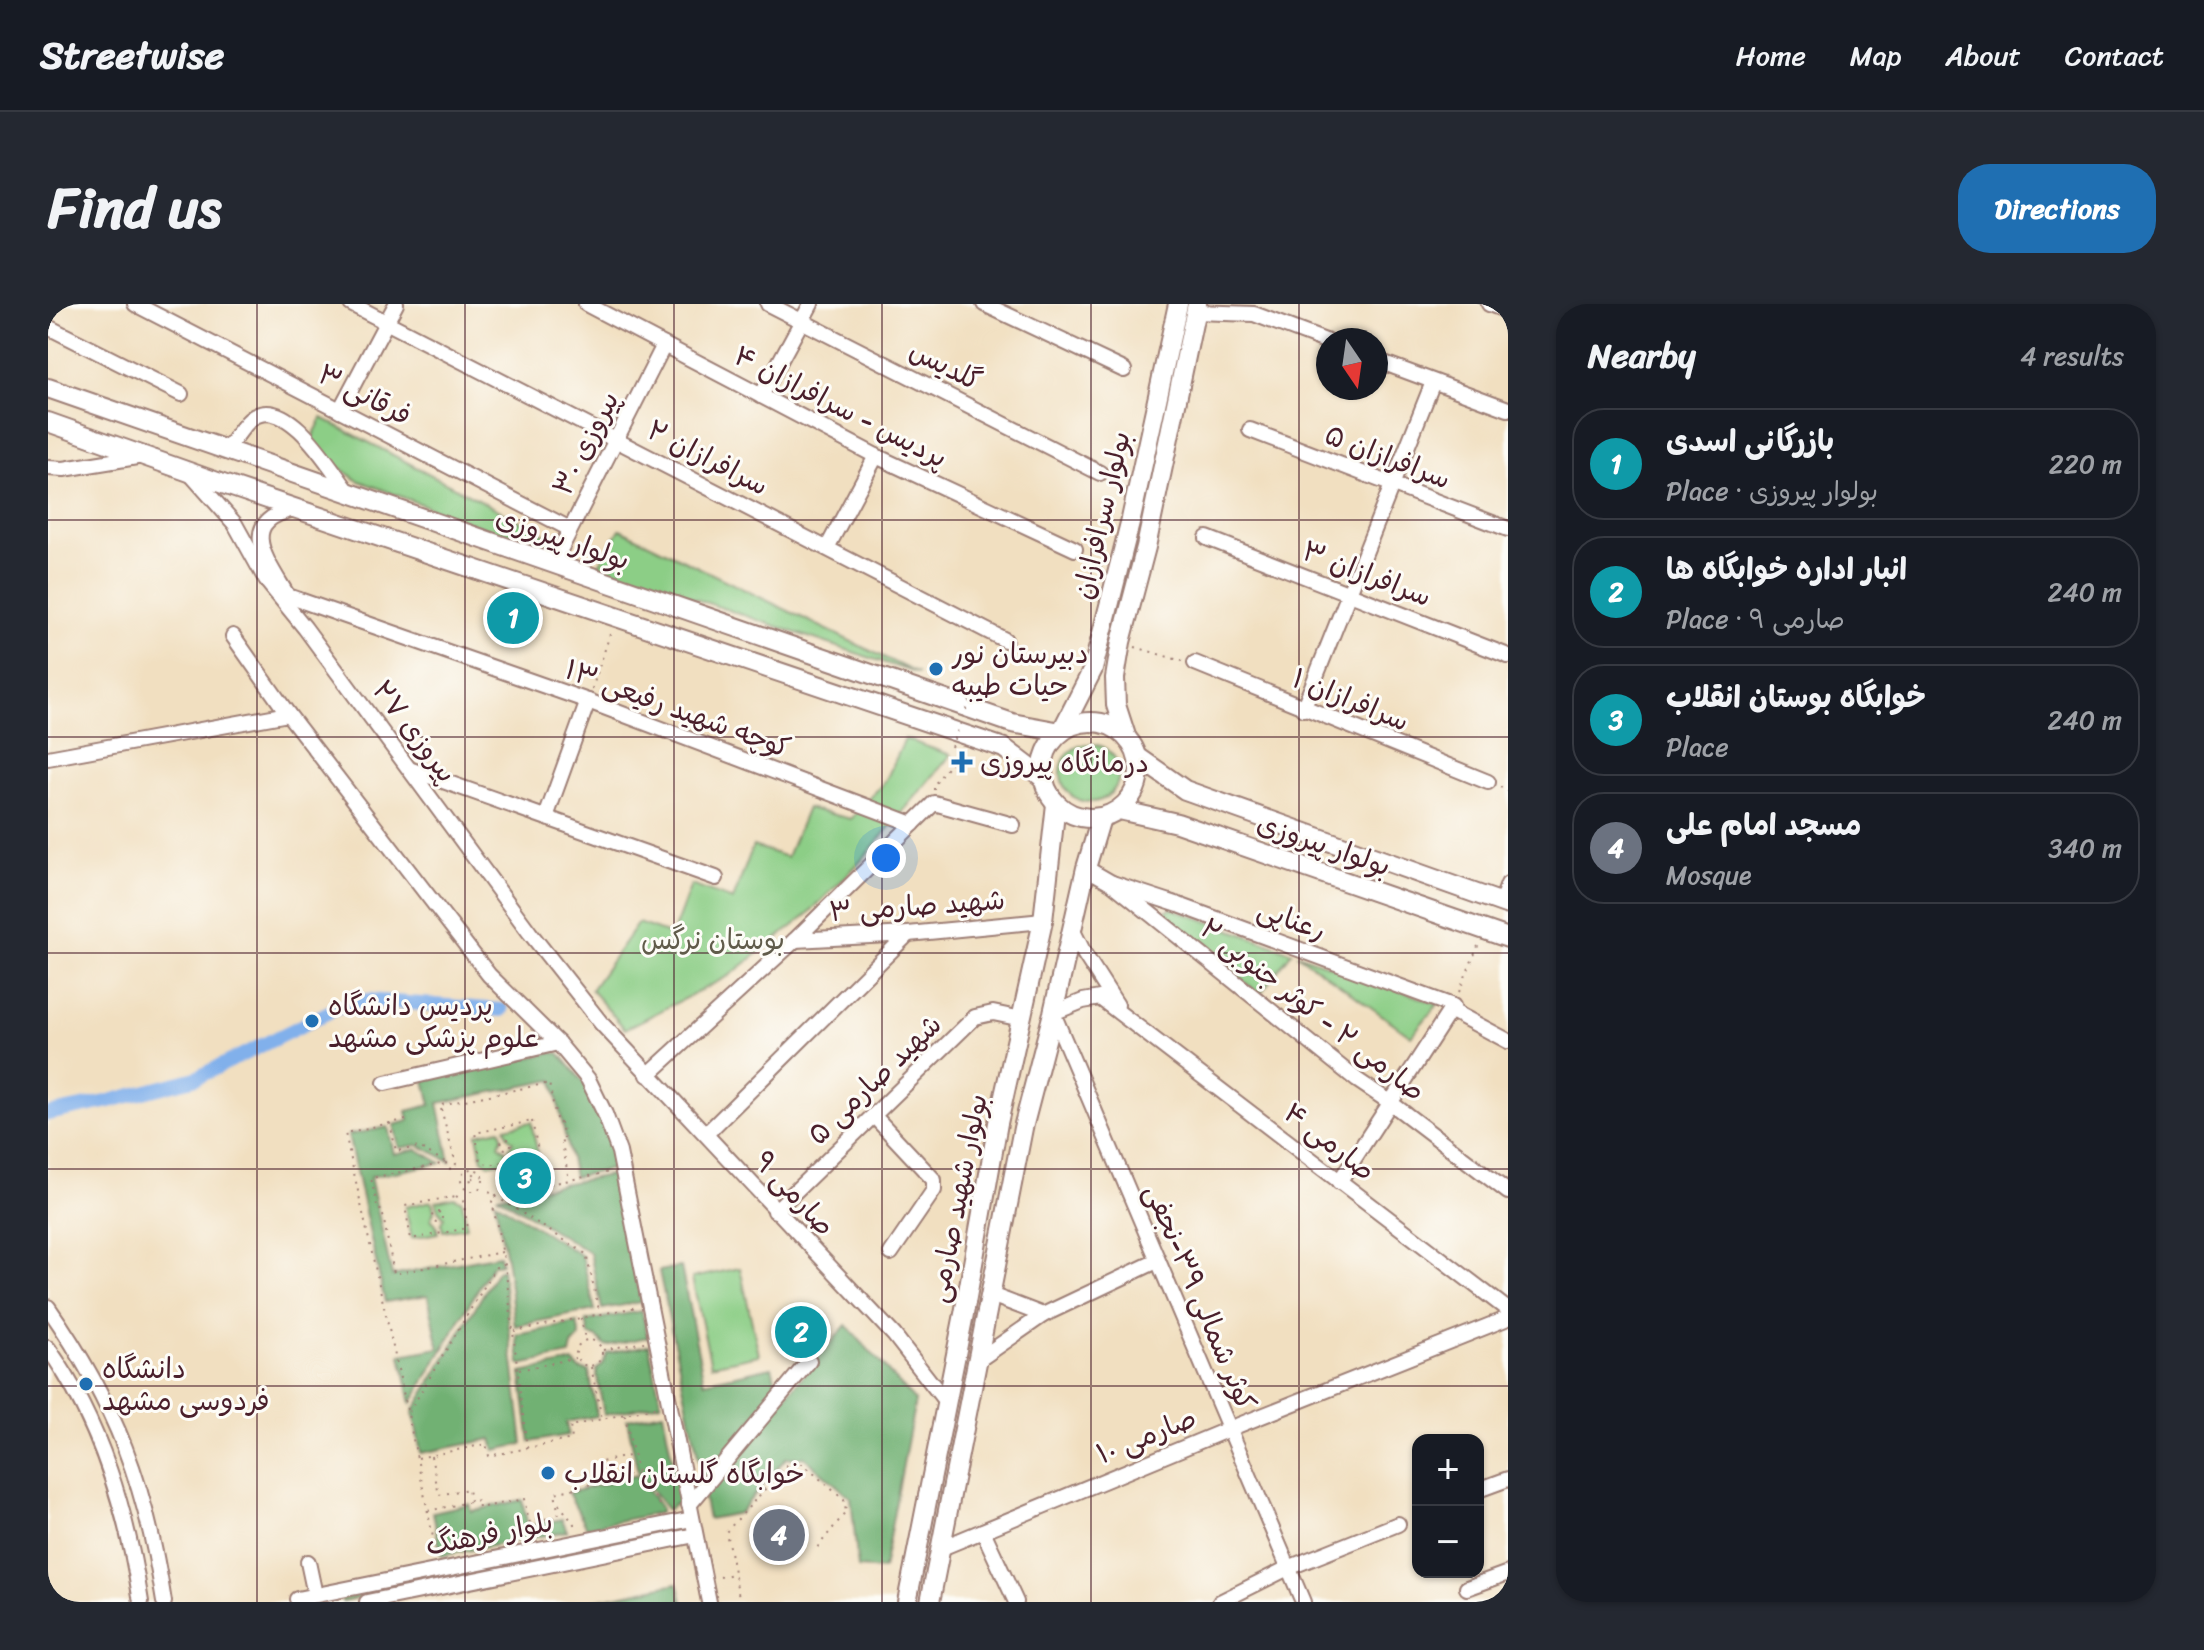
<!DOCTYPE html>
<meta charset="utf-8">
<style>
body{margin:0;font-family:Sriracha,"Playpen Sans Arabic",sans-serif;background:#242831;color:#f1f3f6}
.controls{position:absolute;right:24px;bottom:24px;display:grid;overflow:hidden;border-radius:16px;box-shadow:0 2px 6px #0004}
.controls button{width:72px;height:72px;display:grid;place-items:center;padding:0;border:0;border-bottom:2px solid #363941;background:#171b24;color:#f1f3f6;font:40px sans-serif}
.compass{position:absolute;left:1268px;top:24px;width:72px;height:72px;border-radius:50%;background:#171b24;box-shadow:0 2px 6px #0004;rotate:167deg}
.you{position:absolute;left:838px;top:554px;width:28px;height:28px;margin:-20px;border:6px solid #fff;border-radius:50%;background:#1a73e8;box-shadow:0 0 0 12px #1a73e833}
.badge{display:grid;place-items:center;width:52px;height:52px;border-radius:50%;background:#1f6fb2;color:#fff;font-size:26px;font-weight:700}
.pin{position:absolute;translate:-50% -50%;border:4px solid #fff;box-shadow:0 2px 8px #0006}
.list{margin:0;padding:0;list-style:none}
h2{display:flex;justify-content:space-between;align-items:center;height:104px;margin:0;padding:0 32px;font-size:34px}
h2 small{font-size:26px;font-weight:400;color:#9ea1a6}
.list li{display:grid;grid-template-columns:52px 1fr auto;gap:24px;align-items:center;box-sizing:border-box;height:112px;margin:0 16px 16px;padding:0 16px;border:2px solid #363941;border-radius:32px}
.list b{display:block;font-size:30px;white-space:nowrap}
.list p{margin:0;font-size:26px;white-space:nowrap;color:#9ea1a6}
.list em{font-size:26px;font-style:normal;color:#9ea1a6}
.map{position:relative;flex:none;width:1460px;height:1298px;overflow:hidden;border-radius:32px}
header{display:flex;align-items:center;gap:48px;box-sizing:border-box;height:112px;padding:0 40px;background:#171b24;border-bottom:2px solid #363941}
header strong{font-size:38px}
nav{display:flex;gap:44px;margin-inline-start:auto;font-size:28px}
.intro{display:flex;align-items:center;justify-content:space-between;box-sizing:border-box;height:192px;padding:0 48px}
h1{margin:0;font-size:56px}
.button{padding:20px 36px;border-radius:32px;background:#1f6fb2;color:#fff;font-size:28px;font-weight:700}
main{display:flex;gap:48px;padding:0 48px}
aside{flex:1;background:#171b24;border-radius:32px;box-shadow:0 2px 6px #0004}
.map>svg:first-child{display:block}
.green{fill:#8cce86;stroke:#6b7658;stroke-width:2}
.forest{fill:#71b173;stroke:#5e684f;stroke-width:2}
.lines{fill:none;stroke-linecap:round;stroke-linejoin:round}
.canal{stroke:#81b0eb;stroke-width:14}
.minor-casing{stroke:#9e7f76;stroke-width:18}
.major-casing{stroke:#9e7f76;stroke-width:22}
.path{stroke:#9e7f76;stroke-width:2;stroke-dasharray:2 6;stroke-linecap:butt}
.minor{stroke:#fff;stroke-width:14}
.major{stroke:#fff;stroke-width:18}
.path-bridge{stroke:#9e7f76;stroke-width:2;stroke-dasharray:2 6;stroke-linecap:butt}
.grid{fill:none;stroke:#4a1f2b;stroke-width:2;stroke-opacity:0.55}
.poi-dot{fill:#1f6fb2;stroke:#fdfcf7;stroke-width:3}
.labels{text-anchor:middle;stroke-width:6;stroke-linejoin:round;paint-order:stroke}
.street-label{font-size:28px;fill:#4a1f2b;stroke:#fdfcf7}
.poi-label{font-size:28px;fill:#4a1f2b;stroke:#fdfcf7;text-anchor:start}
.park-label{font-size:28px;fill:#615c4b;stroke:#fdfcf7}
</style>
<header>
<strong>Streetwise</strong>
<nav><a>Home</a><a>Map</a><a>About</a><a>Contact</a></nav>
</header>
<div class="intro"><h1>Find us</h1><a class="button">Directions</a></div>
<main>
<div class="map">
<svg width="1460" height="1298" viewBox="0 0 1460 1298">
<rect width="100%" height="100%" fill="#fdfcf7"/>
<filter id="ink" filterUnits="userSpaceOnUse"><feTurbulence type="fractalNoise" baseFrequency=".0125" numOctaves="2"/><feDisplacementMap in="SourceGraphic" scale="16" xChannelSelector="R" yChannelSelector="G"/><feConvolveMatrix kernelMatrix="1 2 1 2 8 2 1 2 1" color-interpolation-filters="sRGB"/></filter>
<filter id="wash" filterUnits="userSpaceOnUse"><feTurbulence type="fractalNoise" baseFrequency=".006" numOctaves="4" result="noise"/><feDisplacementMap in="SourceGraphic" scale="32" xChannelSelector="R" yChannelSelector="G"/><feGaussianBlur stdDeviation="1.8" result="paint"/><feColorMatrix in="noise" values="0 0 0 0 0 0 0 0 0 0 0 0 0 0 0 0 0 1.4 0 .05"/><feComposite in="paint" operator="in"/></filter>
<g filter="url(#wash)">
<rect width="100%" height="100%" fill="#f1dfc0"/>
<!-- green -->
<g class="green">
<polygon points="274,114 508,236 502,249 309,176 260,142"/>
<polygon points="572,225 870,370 550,262"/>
<polygon points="857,435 903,451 811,559 759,611 681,672 577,725 543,686 590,619 624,631 643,581 685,596 705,542 739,553 759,504 803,515 838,476"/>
<circle cx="1042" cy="469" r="29"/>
<polygon points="1123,604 1244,648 1212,690 1110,611"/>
<polygon points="1249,650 1390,700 1363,732"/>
<polygon points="483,818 490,850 463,855 461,845 465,837 459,832 457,824"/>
<polygon points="452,825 454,833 451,841 458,846 460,856 441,860 434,855 429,830"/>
<polygon points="406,893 414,897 419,923 395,927 393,919 396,913 390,906 388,897"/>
<polygon points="384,897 386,907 383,915 388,920 390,929 364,934 357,903"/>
<polygon points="692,964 711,1051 663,1061 644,974"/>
<polygon points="621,1224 622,1229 294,1297 293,1292"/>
</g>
<!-- forest -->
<g class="forest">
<polygon points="502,749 511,749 537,780 567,851 569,864 526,873 505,776 390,799 402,857 370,841 351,844 346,821 361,817 359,807 383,801 377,776"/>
<polygon points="340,823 346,850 369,845 393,859 322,873 344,972 451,951 453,959 444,961 363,1100 353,1051 391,1044 380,991 337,998 300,831"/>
<polygon points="567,870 593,998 554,1005 542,949 450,892"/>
<polygon points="447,897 534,952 547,1006 467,1022 459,960"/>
<polygon points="633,963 656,1078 724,1063 730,1085 655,1176 611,967"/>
<polygon points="454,965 475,1140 447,1146 444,1135 373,1149 365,1108 449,967"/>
<polygon points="594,1007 600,1033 557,1042 550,1034 541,1031 538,1017"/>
<polygon points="529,1019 532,1033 524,1042 522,1051 472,1061 469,1031"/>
<polygon points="798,1021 867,1097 835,1266 810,1264 803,1194 756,1153 738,1154 691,1209 660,1215 655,1191"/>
<polygon points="601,1041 613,1099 556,1111 548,1066 555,1060 559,1049"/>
<polygon points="525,1058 531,1065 541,1067 549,1112 518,1118 520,1131 482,1138 473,1069"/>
<polygon points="615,1108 632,1197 619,1206 590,1169 579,1115"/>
<polygon points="588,1171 612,1203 612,1209 539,1223 520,1189"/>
<polygon points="474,1196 480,1222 514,1215 519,1227 393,1252 385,1208 421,1200 423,1207"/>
<polygon points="630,1279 635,1298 537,1298"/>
</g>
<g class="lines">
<!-- canal -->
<polyline class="canal" points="0,810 58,798 148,774 287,705 319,696 454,706"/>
</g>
</g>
<g filter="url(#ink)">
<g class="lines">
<!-- minor casing -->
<g class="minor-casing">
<g id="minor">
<polyline points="87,0 522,225"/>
<polyline points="303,0 957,336"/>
<polyline points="538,0 828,152 1027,245"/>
<polyline points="720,0 1052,169"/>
<polyline points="936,0 1076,66"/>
<polyline points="1441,0 1460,7"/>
<polyline points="1147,8 1206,10 1280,38"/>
<polyline points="0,23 133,90"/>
<polyline points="1328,56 1460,105"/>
<polyline points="713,92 763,0"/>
<polyline points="292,106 348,0"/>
<polyline points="1202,126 1460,225"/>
<path d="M178,146c8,-9 18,-28 29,-34 35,-18 75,52 93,75"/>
<polyline points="0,164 16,165 95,152"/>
<polyline points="140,167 187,220 218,276 257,324 482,629 553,719 846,1031 898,1098"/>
<polyline points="1159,234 1460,352"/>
<polyline points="779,244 828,152"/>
<polyline points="505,260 616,41"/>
<polyline points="240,292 540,397 865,520"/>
<path d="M242,296c-20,-36 -57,-78 5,-91"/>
<polyline points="185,332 240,410"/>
<polyline points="1147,359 1440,478"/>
<polyline points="1255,405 1385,78"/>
<polyline points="0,454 240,410 441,671 510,739 540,775 557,810 571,848 661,1298"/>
<polyline points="364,466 668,574"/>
<polyline points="498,513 540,397"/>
<polyline points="1038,564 1064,579 1309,776 1343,799 1460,888"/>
<polyline points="1064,579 1131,601 1405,702 1291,878"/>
<polyline points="1453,599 1460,580"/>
<polyline points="1024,625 1037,651 1069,701"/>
<polyline points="747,636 860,630 995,617"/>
<polyline points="1402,706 1460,737"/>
<polyline points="600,771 747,636 886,499 965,521"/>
<polyline points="337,779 510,739"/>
<polyline points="826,812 886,876 886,886 843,949"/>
<polyline points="658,830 860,630"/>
<polyline points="727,907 927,713 945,709 974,715"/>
<polyline points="943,991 995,1011"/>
<path d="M0,1003c68,98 98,178 116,295"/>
<path d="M0,1044c53,75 79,164 93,254"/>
<polyline points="929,1057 995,1011 1109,957"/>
<polyline points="1430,1186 1460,1175"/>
<polyline points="641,1201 761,1057"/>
<polyline points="935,1227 968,1298"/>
<polyline points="891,1245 1181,1125 1460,1014"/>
<polyline points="260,1258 267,1291"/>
<polyline points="1419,1284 1460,1269"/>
<polyline points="249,1295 644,1215"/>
<polyline points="319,1298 647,1231"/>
<polyline points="1172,1298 1240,1264 1350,1220"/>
<polyline points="1255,1298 1005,709 1035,697 1052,694 1460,1006"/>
</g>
</g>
<!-- major casing -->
<g class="major-casing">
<g id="major">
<polyline points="0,84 964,419 1013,428"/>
<polyline points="0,118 175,180 956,444 994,473"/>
<circle cx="1043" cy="466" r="48"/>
<polyline points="1013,428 1045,365 1083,215 1130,0"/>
<polyline points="1078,432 1068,401 1067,374 1073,338 1098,243 1149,0"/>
<polyline points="1090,453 1137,486 1460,601"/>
<polyline points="1071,506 1129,519 1460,634"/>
<polyline points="859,1298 916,1010 950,819 995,617 1008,500"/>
<polyline points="882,1298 975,824 1005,709 1038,564 1053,514"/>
</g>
</g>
<!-- path -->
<g class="path">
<polyline points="1039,254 1054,263"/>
<polyline points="1087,343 1134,357"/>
<polyline points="927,383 949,384"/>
<polyline points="544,385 562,330"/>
<polyline points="1452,483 1460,487"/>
<polyline points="886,486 886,481 913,445"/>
<polyline points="1411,688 1430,642"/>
<polyline points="358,816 342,819 348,847 371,843 397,858"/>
<polygon points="484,817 491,851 441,861 433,857 427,829"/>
<polyline points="342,819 297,829 360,1110 389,1253"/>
<circle cx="458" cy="840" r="5"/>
<circle cx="424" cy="876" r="11"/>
<polyline points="425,873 426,877 423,878 422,874 429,867"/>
<polyline points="441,888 538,950 552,1010"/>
<polygon points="408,892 415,897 420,924 363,935 357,902"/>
<circle cx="389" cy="913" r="5"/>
<polyline points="454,948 346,970 334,906 330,906 323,874 398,859 400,865 405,864 408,860 392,801 501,779 509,819 513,819 516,834 513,834 521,876"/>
<polyline points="533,1014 537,1035"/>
<polyline points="466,1027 589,1003"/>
<circle cx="541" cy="1049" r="13"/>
<polyline points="555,1046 596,1038"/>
<polyline points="543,1063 554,1115"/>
<polyline points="471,1066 527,1054"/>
<polyline points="361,1108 448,963 456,961"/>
<polyline points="577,1111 589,1168"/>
<polyline points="479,1144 457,961 444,897 448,891 561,868"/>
<polyline points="383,1152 391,1191 420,1185 422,1198 430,1196 431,1204 476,1195 481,1218 511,1212 507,1189 589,1169 616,1206"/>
<polyline points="370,1154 438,1140 441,1152 524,1135 522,1122 609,1103"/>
<polyline points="552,1176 551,1171 556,1170 553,1158 585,1151"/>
<polyline points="511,1200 529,1224"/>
<polyline points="380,1207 421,1198"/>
<polyline points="672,1273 685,1270"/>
<polyline points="692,1298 678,1228 739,1161 755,1160 796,1196 798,1208 768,1245"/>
</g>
<!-- minor -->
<use href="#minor" class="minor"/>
<!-- major -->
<use href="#major" class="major"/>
<!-- path-bridge -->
<polyline class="path-bridge" points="903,443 927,383"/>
</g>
</g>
<!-- grid -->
<path class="grid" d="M209,0v1298M417,0v1298M626,0v1298M834,0v1298M1043,0v1298M1251,0v1298M0,216h1460M0,433h1460M0,649h1460M0,865h1460M0,1082h1460"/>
<!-- markers -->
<g class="poi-dot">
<circle cx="888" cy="365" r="8"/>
<path d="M910 446h8v8h8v8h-8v8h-8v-8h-8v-8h8z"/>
<circle cx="264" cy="717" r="8"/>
<circle cx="38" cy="1080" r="8"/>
<circle cx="500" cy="1169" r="8"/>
</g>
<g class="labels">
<!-- street labels -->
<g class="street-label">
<text transform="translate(898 61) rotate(27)" y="10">گلدیس</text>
<text transform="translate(317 90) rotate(27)" y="10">فرقانی ۳</text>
<text transform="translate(793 102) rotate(27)" y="10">پردیس - سرافرازان ۴</text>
<text transform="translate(537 139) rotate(-63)" y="10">پیروزی ۳۰</text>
<text transform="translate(1340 152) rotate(21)" y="10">سرافرازان ۵</text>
<text transform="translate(660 153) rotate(27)" y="10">سرافرازان ۲</text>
<text transform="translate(1053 211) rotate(-77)" y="10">بولوار سرافرازان</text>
<text transform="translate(515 234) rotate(19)" y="10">بولوار پیروزی</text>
<text transform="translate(1319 269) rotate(21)" y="10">سرافرازان ۳</text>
<text transform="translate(1303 395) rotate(22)" y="10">سرافرازان ۱</text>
<text transform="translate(630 404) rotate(20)" y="10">کوچه شهید رفیعی ۱۳</text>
<text transform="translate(367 427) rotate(53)" y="10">پیروزی ۲۷</text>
<text transform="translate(1276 540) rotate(19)" y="10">بولوار پیروزی</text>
<text transform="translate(869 601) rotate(-4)" y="10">شهید صارمی ۳</text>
<text transform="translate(1244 615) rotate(20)" y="10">رعناپی</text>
<text transform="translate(1265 705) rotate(38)" y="10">صارمی ۲ - کوثر جنوبی ۲</text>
<text transform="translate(826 775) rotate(-44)" y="10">شهید صارمی ۵</text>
<text transform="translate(1282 837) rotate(38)" y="10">صارمی ۴</text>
<text transform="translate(747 889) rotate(47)" y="10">صارمی ۹</text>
<text transform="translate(909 894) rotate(-79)" y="10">بولوار شهید صارمی</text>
<text transform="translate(1153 993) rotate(67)" y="10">کوثر شمالی ۳۹-نجفی</text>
<text transform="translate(1098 1131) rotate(-22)" y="10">صارمی ۱۰</text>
<text transform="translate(441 1229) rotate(-11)" y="10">بلوار فرهنگ</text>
</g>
<!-- poi labels -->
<g class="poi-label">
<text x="904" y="359">دبیرستان نور<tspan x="904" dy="32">حیات طیبه</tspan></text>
<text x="932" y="468">درمانگاه پیروزی</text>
<text x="280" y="711">پردیس دانشگاه<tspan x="280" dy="32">علوم پزشکی مشهد</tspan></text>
<text x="54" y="1074">دانشگاه<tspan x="54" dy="32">فردوسی مشهد</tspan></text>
<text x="516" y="1179">خوابگاه گلستان انقلاب</text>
</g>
<!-- park labels -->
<g class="park-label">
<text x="665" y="645">بوستان نرگس</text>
</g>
</g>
</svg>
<div class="controls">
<button>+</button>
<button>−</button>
</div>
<svg class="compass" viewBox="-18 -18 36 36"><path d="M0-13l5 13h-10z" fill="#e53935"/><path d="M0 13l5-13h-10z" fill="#9ea1a6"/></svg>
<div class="you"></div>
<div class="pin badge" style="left:465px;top:314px;background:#0f9aa8">1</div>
<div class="pin badge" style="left:753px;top:1028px;background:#0f9aa8">2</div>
<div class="pin badge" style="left:477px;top:874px;background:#0f9aa8">3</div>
<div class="pin badge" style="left:731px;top:1231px;background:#6b7280">4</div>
</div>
<aside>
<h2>Nearby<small>4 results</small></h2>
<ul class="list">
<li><span class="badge" style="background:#0f9aa8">1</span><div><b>بازرگانی اسدی</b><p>Place · بولوار پیروزی</p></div><em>220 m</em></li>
<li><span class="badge" style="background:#0f9aa8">2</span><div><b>انبار اداره خوابگاه ها</b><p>Place · صارمی ۹</p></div><em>240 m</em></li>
<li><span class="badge" style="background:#0f9aa8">3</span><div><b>خوابگاه بوستان انقلاب</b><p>Place</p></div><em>240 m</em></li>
<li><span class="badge" style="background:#6b7280">4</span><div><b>مسجد امام علی</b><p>Mosque</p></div><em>340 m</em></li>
</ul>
</aside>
</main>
